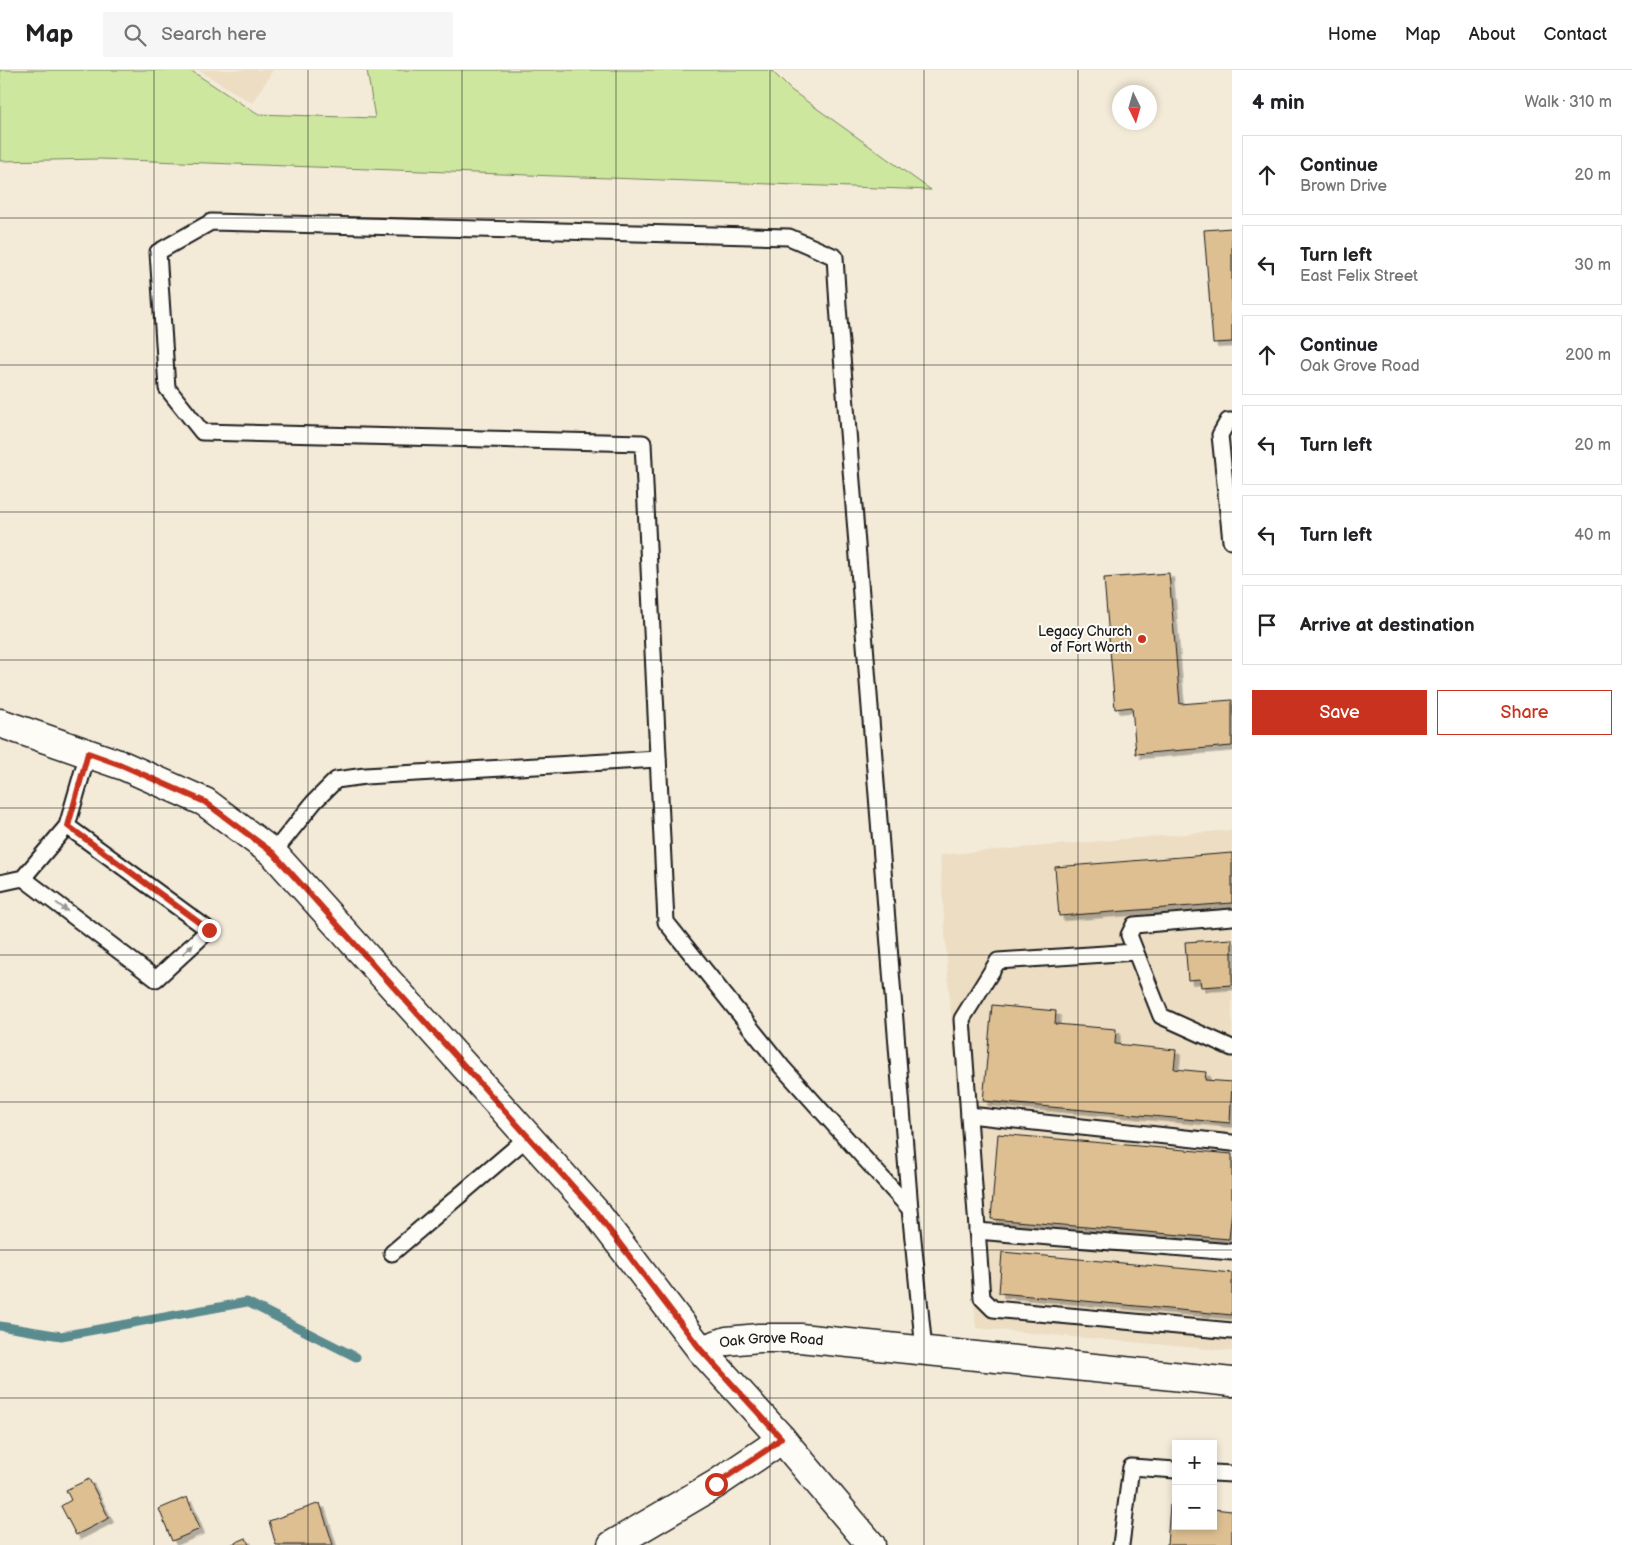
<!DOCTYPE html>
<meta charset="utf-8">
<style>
body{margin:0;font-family:"Balsamiq Sans",sans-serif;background:#f6f6f6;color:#202124}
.controls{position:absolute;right:15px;bottom:15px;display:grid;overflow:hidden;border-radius:0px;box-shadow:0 2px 8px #0003}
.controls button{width:45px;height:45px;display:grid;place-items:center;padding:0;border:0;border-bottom:1px solid #e0e0e0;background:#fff;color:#202124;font:25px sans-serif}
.compass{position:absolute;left:1112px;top:15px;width:45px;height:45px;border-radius:50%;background:#fff;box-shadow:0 2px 8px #0003;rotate:175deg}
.stop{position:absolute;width:15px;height:15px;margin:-11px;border:4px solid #c8321e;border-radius:50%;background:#fff}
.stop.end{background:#c8321e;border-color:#fff;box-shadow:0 1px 5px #0008}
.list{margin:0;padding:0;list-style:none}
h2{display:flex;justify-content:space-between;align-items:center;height:65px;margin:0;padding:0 20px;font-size:21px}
h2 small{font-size:16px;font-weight:400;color:#757577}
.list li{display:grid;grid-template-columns:32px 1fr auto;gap:15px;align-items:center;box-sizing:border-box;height:80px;margin:0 10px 10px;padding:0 10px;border:1px solid #e0e0e0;border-radius:0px}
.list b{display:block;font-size:19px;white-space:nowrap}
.list p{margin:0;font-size:16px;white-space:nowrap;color:#757577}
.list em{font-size:16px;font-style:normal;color:#757577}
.actions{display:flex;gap:10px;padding:15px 20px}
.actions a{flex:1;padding:11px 0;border:1px solid #c8321e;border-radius:0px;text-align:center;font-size:18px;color:#c8321e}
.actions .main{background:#c8321e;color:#fff}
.icon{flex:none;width:28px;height:28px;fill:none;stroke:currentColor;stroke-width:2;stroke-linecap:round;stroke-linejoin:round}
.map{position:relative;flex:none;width:1232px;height:1475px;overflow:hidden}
header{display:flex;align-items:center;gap:30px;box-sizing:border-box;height:70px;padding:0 25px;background:#fff;border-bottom:1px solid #e0e0e0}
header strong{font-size:24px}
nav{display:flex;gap:28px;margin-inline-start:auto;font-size:18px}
.search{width:350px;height:45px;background:#f6f6f6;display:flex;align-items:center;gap:12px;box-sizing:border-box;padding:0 18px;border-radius:0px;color:#757577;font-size:19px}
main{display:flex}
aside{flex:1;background:#fff}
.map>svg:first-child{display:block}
.built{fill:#ecddc3}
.green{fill:#cde79e;stroke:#74825d}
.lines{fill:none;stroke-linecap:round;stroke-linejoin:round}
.stream{stroke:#5a8b8f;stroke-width:9}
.building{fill:#ddbf91;stroke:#1c1c1c;filter:url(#shadow)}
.service-casing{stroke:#1c1c1c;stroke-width:19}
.minor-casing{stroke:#1c1c1c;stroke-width:31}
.tertiary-casing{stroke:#1c1c1c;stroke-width:31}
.service{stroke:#fdfcf7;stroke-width:15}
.minor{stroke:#fdfcf7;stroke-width:28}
.tertiary{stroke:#fdfcf7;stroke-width:28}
.oneway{fill:#989794}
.route{stroke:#c8321e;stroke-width:6}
.grid{fill:none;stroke:#1c1c1c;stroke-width:1;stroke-opacity:0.55}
.poi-dot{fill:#c8321e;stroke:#fdfcf7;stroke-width:2}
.labels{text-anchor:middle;stroke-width:4;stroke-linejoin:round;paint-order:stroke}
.poi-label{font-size:14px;fill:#1c1c1c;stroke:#fdfcf7;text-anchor:end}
.street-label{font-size:14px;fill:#1c1c1c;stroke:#fdfcf7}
</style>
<header>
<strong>Map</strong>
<div class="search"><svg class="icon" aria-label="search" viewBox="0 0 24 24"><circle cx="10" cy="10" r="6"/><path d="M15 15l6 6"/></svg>Search here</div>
<nav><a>Home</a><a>Map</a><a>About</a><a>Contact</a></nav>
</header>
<main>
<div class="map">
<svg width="1232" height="1475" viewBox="0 0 1232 1475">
<defs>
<filter id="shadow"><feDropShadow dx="4.5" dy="4.5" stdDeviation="0" flood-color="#0004"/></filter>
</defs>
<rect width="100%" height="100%" fill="#f3ead8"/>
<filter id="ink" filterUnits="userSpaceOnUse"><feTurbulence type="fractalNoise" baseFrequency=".02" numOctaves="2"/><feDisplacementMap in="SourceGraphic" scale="10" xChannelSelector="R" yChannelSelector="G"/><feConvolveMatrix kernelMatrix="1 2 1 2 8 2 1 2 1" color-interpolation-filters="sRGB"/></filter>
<g filter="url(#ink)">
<!-- built -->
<g class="built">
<polygon points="199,0 273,0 252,33"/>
<polygon points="1232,760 1232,1281 976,1258 948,906 940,785"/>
</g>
<!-- green -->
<polygon class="green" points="0,0 190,0 257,44 375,48 367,0 771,0 791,20 931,120 100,89 0,91"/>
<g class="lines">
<!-- stream -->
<polyline class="stream" points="0,1256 61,1266 247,1232 356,1287"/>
</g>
<!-- building -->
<g class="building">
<polygon points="1232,158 1232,272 1213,273 1204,160"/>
<polygon points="1169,503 1180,634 1232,630 1232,676 1136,684 1132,637 1115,639 1104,508"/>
<polygon points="1232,783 1232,833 1059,846 1055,797"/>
<polygon points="1232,869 1232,915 1201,917 1200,909 1188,910 1185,872"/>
<polygon points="992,935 1056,941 1055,954 1116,959 1115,974 1176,980 1174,999 1206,1002 1205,1010 1232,1012 1230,1053 983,1031"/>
<polygon points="998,1064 1232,1084 1232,1139 1229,1169 991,1149"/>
<polygon points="1002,1182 1232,1203 1232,1245 999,1223"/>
<polygon points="89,1409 109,1448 76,1465 61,1436 71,1430 66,1420"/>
<polygon points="187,1427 200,1459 172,1471 159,1439"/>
<polygon points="320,1433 333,1475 276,1475 269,1451"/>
<polygon points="1170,1435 1176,1436 1176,1456 1213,1456 1213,1439 1232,1441 1232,1475 1167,1475"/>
<polygon points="246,1468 249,1475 230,1475"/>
</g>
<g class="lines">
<!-- service casing -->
<g class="service-casing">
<g id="service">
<polyline points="1231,471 1220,365 1228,351 1232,351"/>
<polyline points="273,783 314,732 336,710 365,706 658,689"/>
<polyline points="23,808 156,909 209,860 67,756"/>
<polyline points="0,813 23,808 67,756 88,683"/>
<polyline points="1232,847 1134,855 1129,865 1161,946 1232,978"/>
<polyline points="1135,882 998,891 962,949 982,1228 993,1239 1232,1261"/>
<polyline points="969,1045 1232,1073"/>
<polyline points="910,1139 782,997 666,852 643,373 202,362 167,318 158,182 211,152 789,167 835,187 838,236 910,1139 924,1280"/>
<polyline points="977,1161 1232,1182"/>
<polyline points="392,1183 528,1067"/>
<polyline points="1213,1403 1232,1404"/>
<polyline points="1121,1475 1131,1397 1176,1400"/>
</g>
</g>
<!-- minor casing -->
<g class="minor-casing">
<g id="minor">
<path id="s1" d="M701,1280l26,-9 32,-3h41l432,44"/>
<polyline points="612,1475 716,1414 768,1379 781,1368"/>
</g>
</g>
<!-- tertiary casing -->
<g class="tertiary-casing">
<polyline id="tertiary" points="0,653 124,696 205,732 273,783 594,1140 701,1280 781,1368 871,1475"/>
</g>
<!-- service -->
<use href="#service" class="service"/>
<!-- minor -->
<use href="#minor" class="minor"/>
<!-- tertiary -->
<use href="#tertiary" class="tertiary"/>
</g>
<!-- one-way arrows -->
<defs><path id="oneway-solid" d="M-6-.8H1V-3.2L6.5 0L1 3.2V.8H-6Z" transform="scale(1.25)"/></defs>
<g class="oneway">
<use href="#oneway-solid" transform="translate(62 837) rotate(37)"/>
<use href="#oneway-solid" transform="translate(188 879) rotate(-43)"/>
</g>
</g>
<g class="lines" filter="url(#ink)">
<!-- route -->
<polyline class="route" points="209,860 68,756 88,683 124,696 205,732 273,783 594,1140 701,1280 781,1368 768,1379 716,1414"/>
</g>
<!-- grid -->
<path class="grid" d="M154,0v1475M308,0v1475M462,0v1475M616,0v1475M770,0v1475M924,0v1475M1078,0v1475M0,148h1232M0,295h1232M0,442h1232M0,590h1232M0,738h1232M0,885h1232M0,1032h1232M0,1180h1232M0,1328h1232"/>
<!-- markers -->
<circle class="poi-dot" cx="1142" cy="569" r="5"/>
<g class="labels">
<!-- poi labels -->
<g class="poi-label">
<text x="1132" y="566">Legacy Church<tspan x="1132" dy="16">of Fort Worth</tspan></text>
</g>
<!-- street labels -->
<g class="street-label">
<text dy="5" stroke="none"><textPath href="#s1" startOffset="72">Oak Grove Road</textPath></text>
</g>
</g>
</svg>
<div class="controls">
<button>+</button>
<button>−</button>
</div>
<svg class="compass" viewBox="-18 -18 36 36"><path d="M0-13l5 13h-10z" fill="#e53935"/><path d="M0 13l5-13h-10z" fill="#757577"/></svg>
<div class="stop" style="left:716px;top:1414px"></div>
<div class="stop end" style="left:209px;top:860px"></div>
</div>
<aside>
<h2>4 min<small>Walk · 310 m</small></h2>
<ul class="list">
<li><svg class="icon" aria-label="ahead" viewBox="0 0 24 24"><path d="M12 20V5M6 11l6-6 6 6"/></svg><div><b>Continue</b><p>Brown Drive</p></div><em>20 m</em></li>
<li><svg class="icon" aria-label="left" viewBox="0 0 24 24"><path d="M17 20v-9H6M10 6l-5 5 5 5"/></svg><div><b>Turn left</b><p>East Felix Street</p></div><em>30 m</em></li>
<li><svg class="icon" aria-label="ahead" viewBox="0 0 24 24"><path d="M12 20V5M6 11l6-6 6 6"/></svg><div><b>Continue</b><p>Oak Grove Road</p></div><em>200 m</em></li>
<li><svg class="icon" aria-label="left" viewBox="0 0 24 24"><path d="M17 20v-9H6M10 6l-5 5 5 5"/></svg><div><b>Turn left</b></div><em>20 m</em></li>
<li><svg class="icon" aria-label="left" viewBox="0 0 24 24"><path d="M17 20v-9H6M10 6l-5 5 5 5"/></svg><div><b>Turn left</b></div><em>40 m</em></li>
<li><svg class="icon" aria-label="arrive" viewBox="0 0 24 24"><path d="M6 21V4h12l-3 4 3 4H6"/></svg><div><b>Arrive at destination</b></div></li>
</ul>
<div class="actions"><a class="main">Save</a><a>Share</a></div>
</aside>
</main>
